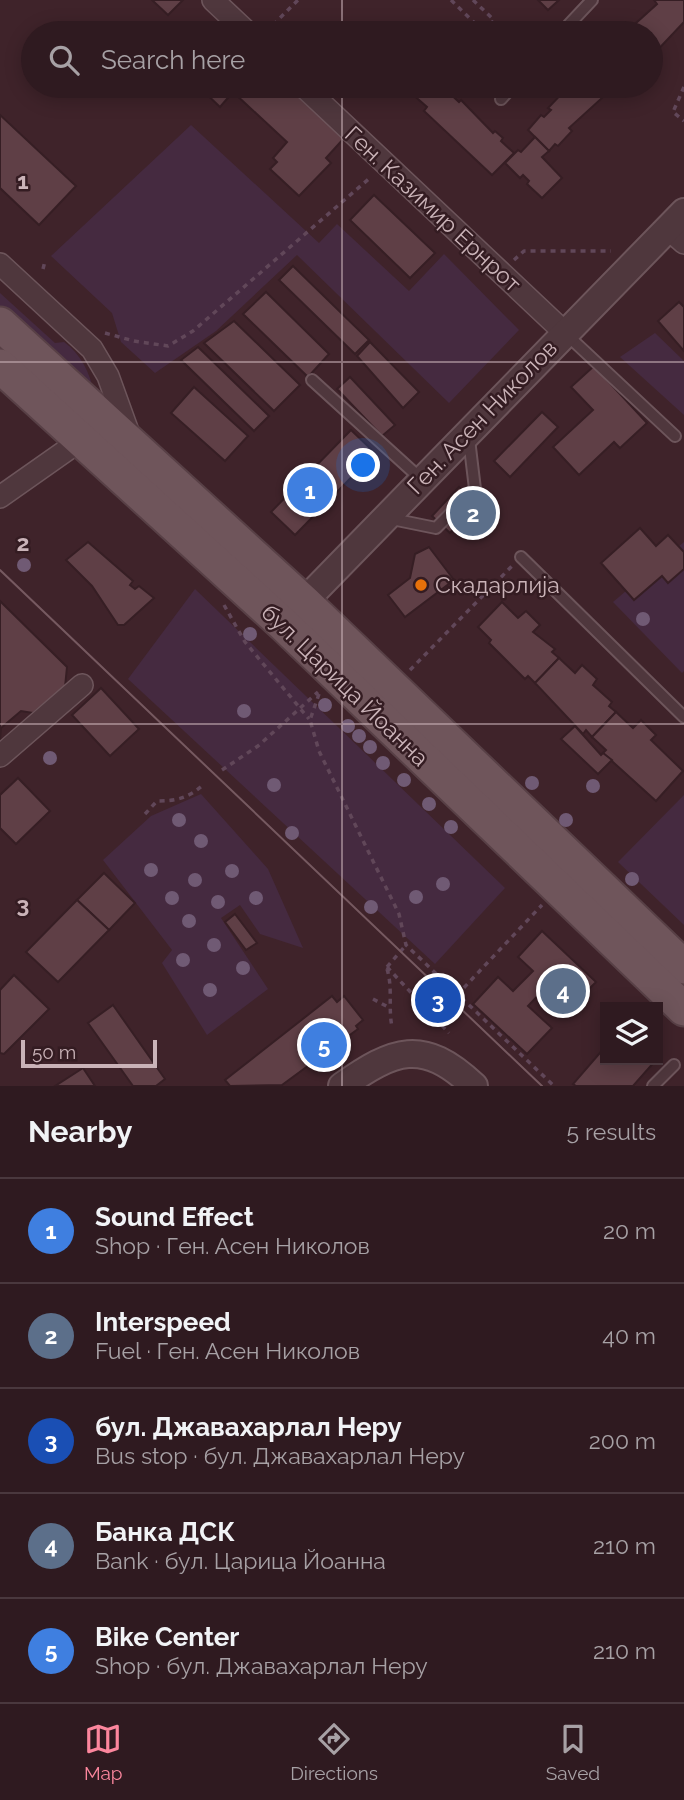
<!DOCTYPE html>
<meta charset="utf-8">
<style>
body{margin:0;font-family:Raleway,sans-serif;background:#372329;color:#f1f3f6}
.controls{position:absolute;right:21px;bottom:21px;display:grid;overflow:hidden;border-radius:0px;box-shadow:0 4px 18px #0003}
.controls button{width:63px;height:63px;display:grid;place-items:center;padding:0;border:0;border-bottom:2px solid #4a383e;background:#2f1a20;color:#f1f3f6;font:35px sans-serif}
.scale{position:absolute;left:21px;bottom:18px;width:136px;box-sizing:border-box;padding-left:7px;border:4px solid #cab3b8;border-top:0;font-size:19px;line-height:24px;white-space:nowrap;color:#cab3b8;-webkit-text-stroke:5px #341c22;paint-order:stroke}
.you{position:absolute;left:364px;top:466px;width:24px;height:24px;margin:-18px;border:5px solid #fff;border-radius:50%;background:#1a73e8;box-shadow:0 0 0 10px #1a73e833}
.badge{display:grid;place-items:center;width:46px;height:46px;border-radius:50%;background:#fc869d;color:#fff;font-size:23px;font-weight:700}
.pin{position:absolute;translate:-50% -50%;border:4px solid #fff;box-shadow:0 2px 7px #0006}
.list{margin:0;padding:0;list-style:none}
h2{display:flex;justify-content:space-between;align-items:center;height:91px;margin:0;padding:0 28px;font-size:30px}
h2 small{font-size:23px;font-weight:400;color:#a7a1a5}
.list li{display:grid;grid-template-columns:46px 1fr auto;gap:21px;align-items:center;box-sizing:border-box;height:105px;padding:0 28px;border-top:2px solid #4a383e}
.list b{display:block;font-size:26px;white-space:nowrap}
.list p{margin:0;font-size:23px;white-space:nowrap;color:#a7a1a5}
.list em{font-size:23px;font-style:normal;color:#a7a1a5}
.icon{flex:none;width:38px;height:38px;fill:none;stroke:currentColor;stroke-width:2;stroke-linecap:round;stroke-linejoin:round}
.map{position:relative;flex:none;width:684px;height:1086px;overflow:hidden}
.search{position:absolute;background:#2f1a20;box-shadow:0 4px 18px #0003;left:21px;right:21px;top:21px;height:77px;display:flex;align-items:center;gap:18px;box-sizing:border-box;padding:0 24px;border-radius:38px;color:#a7a1a5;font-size:26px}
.sheet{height:616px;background:#2f1a20}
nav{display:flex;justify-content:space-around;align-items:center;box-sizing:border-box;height:98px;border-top:2px solid #4a383e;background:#2f1a20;font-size:19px;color:#a7a1a5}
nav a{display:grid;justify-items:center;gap:4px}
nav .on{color:#fc869d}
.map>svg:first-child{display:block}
.green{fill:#452a40}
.building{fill:#5f3f46;stroke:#361e24;stroke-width:2}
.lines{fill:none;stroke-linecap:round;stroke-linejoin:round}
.service-casing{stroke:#6d555b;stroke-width:14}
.minor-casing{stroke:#6d555b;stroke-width:24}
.tertiary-casing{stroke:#6d555b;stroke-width:30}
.primary-casing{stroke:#584046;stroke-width:37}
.path{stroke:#614759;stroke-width:3.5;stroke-dasharray:5 5;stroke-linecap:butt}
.service{stroke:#4f373d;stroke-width:10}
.minor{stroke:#4f373d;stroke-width:21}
.tertiary{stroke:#4f373d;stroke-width:26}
.primary{stroke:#6f555b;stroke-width:33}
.tram{stroke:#765960;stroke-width:2}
.tree{fill:#705a74}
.grid{fill:none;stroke:#cab3b8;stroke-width:2;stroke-opacity:0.55}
.food-dot{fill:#e8710a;stroke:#341c22;stroke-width:2.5}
.labels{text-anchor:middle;stroke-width:5;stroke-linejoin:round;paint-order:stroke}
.street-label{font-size:23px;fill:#cab3b8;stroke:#341c22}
.poi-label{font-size:23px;fill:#cab3b8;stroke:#341c22;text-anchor:start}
.grid-label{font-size:23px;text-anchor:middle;font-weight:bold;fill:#cab3b8;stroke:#341c22;stroke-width:5;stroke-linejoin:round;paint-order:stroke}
</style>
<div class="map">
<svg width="684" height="1086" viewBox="0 0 684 1086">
<rect width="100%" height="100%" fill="#3f232a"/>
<!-- green -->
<g class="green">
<polygon points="191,125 319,243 337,224 409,291 444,254 519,330 449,403 297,255 216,331 155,373 121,342 112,313 51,256"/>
<path d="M0,293l55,50 9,-1c17,12 26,31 30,51l-94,-86z"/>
<polygon points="655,333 684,361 684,415 620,357"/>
<polygon points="684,542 684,671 682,673 613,602"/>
<polygon points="195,589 505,888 435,964 128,679"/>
<polygon points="201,794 268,869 303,948 260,934 240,905 221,918 268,989 207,1035 162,963 172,950 103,860 151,816"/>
<polygon points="684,795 684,925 618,862"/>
</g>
<!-- building -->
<g class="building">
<polygon points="152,0 183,0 168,15"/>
<polygon points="538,0 559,0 548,10"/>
<polygon points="684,0 684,22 651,57 651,33 625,33 657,4 654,0"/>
<polygon points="379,23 390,33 370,33"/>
<polygon points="198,86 291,86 346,136 326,158 331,163 299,196 270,169 277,162 273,158 287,142 233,92 220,107"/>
<polygon points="403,86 446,86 445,89 459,102 461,100 493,133 495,131 503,138 501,141 514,153 492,175 424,111 427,107"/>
<polygon points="569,86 613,88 569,128 572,131 558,146 555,144 549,151 528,130 541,115 544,117 551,110 548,108"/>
<polygon points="0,115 76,186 39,225 0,188"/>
<polygon points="535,137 549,151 542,157 562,178 542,198 527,184 529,181 523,175 520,178 505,163 518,150 521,152"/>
<polygon points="374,195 435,253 410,278 350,220"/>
<polygon points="293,266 369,340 355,354 279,280"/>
<polygon points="266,292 329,354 308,377 243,314"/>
<polygon points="679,302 684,307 684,351 658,321"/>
<polygon points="234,321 300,385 274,411 204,343"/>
<polygon points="370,342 419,392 403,408 357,356"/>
<polygon points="198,347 269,416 254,431 181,360"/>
<polygon points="594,366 647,423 620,448 614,442 579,475 553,447 593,410 571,387"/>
<polygon points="350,377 395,425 382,436 337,389"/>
<polygon points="194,387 248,436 225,461 171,413"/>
<polygon points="542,412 558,427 510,477 494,461"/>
<polygon points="351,430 375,453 295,535 271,512"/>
<polygon points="459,487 478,504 450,533 432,516"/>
<polygon points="640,528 656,546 668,535 684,552 684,569 668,583 662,576 634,600 601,563"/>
<polygon points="88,542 133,581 130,585 135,589 139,586 154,598 124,625 118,625 92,586 66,560"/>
<polygon points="429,547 454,580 405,617 388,595 410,578 415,554"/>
<polygon points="0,601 67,667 65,687 33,713 21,711 1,728 0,740"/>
<polygon points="502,602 518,618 526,611 540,625 533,632 555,649 552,652 559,658 535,683 528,676 525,679 489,643 491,640 478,627"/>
<polygon points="559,658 575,673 582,665 597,679 593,685 612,702 609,706 616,712 592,737 586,730 583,734 535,683"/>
<polygon points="101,688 139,729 110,756 72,715"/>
<polygon points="616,712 633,728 641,720 656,735 651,740 683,771 656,801 603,753 606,750 592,737"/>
<polygon points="575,726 601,755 603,753 612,760 598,774 561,739"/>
<polygon points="18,778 50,811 16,844 0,828 0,795"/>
<polygon points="104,873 135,903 109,930 77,900"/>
<polygon points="77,900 109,930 58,982 26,952"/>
<polygon points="235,914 257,943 246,950 225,922"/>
<polygon points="542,931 596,982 571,1007 548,985 528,1006 552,1028 527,1054 473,1004 498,977 513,991 533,971 518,957"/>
<polygon points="14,975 49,1009 4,1054 0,1053 0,990"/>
<polygon points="332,996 337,1002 344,996 363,1020 356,1026 358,1029 282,1085 230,1086 225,1080"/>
<polygon points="113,1005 165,1079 156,1086 133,1086 88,1023"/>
<polygon points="605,1047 605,1060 656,1060 633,1086 576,1086 573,1084"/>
<polygon points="83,1068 95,1086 55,1086"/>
</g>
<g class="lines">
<!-- service casing -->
<g class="service-casing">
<g id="service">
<polyline points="561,33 592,0"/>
<polyline points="501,99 513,86"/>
<polyline points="566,334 675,436"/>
<polyline points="312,380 421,479"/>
<polyline points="387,518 436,528 475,489 469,439"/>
<polyline points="521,557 684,717"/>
<polyline points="653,1086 674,1065"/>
</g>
</g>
<!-- minor casing -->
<g class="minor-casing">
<g id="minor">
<polyline points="213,0 248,33"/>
<polyline points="303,86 564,332"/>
<polyline points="667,228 684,243"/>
<polyline points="0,264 92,349 108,376 130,437"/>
<polyline points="0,497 81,440"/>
<polyline points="0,756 82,685"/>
</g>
</g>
<!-- tertiary casing -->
<g class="tertiary-casing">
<g id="tertiary">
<polyline points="291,615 684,212"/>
<path d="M342,1086c52,-36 80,-49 132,0"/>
</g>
</g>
<!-- primary casing -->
<g class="primary-casing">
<g id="primary">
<polyline points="0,324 304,602 684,967"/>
<polyline points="0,366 283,624 684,1009"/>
</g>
</g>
<!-- path -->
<g class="path">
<polyline points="451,0 484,32"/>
<polyline points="473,0 494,20 485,33"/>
<polyline points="266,32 298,0"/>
<polyline points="684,87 673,112 684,121"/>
<polyline points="514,260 524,251 611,251"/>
<polyline points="43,269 45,261"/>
<polyline points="105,333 134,341 168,346 193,331 371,177"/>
<polyline points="224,605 245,642 309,719"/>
<polyline points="410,670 512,566"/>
<polyline points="319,694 310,720 319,751 399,914 406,945 554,1086"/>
<polyline points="222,770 258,746 318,692"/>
<path d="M145,814l12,-13c20,0 31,-3 46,-16"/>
<polyline points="387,967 449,1033"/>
<polyline points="387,967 406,945"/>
<path d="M387,969c6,19 1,38 5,58"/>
<polyline points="457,995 542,905"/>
<polyline points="373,999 388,1007"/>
</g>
<!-- service -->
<use href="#service" class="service"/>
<!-- minor -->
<use href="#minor" class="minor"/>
<!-- tertiary -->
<use href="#tertiary" class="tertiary"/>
<!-- primary -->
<use href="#primary" class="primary"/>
<!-- tram -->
<polyline class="tram" points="0,570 542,1086"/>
</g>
<!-- trees -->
<g class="tree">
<circle cx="24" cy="565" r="7"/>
<circle cx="643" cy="619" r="7"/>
<circle cx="250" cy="634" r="7"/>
<circle cx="325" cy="705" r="7"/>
<circle cx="244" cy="711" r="7"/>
<circle cx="348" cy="726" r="7"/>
<circle cx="359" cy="736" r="7"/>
<circle cx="370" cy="747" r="7"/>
<circle cx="50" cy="758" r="7"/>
<circle cx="383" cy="763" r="7"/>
<circle cx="404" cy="780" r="7"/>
<circle cx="532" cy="783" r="7"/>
<circle cx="274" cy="785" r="7"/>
<circle cx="593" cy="786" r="7"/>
<circle cx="429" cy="804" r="7"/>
<circle cx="179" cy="820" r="7"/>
<circle cx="566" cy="820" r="7"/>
<circle cx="451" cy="827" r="7"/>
<circle cx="292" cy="833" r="7"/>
<circle cx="201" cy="841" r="7"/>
<circle cx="151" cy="870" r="7"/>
<circle cx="232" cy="871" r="7"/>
<circle cx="632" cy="879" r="7"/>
<circle cx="195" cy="880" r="7"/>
<circle cx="443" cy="884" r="7"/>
<circle cx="416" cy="897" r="7"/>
<circle cx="172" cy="898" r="7"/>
<circle cx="256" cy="898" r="7"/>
<circle cx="218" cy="902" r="7"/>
<circle cx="371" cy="907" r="7"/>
<circle cx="189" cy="921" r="7"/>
<circle cx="214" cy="945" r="7"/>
<circle cx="183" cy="960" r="7"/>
<circle cx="243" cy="968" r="7"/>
<circle cx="210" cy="990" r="7"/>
</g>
<!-- grid -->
<path class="grid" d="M342,0v33M342,86v1000M0,362h684M0,724h684"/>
<!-- markers -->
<circle class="food-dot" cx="421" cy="585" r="7"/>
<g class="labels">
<!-- street labels -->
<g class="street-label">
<text transform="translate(433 209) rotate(43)" y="8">Ген. Казимир Ернрот</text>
<text transform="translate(482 417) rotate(-46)" y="8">Ген. Асен Николов</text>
<text transform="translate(345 685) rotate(44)" y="8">бул. Царица Йоанна</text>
</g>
<!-- poi labels -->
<g class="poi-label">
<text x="435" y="593">Скадарлиjа</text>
</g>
</g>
<g class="grid-label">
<text x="23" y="189">1</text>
<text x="23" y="551">2</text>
<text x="23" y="913">3</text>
</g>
</svg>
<div class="controls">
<button><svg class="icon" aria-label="layers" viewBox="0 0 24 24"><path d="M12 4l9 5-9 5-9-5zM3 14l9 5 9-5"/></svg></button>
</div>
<div class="scale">50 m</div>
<div class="you"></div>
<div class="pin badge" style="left:310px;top:490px;background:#3f7fe0">1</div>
<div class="pin badge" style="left:473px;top:513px;background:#5c6f8a">2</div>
<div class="pin badge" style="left:438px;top:1000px;background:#1a4fb4">3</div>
<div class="pin badge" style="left:563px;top:991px;background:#5c6f8a">4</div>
<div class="pin badge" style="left:324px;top:1045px;background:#3f7fe0">5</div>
<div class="search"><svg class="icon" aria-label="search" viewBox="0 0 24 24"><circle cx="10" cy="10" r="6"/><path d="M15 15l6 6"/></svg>Search here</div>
</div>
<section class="sheet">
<h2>Nearby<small>5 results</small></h2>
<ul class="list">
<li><span class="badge" style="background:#3f7fe0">1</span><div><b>Sound Effect</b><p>Shop · Ген. Асен Николов</p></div><em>20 m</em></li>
<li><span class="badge" style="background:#5c6f8a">2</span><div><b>Interspeed</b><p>Fuel · Ген. Асен Николов</p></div><em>40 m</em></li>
<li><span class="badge" style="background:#1a4fb4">3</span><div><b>бул. Джавахарлал Неру</b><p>Bus stop · бул. Джавахарлал Неру</p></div><em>200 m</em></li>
<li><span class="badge" style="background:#5c6f8a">4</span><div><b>Банка ДСК</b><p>Bank · бул. Царица Йоанна</p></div><em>210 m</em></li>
<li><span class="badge" style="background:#3f7fe0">5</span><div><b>Bike Center</b><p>Shop · бул. Джавахарлал Неру</p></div><em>210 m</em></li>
</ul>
</section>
<nav>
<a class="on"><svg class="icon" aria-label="map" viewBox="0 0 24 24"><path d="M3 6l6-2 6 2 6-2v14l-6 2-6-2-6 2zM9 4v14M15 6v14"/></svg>Map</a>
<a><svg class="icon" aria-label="directions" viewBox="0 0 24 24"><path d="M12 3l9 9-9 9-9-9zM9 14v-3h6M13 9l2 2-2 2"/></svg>Directions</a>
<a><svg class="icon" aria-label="saved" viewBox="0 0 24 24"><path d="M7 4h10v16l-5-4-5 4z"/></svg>Saved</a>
</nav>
